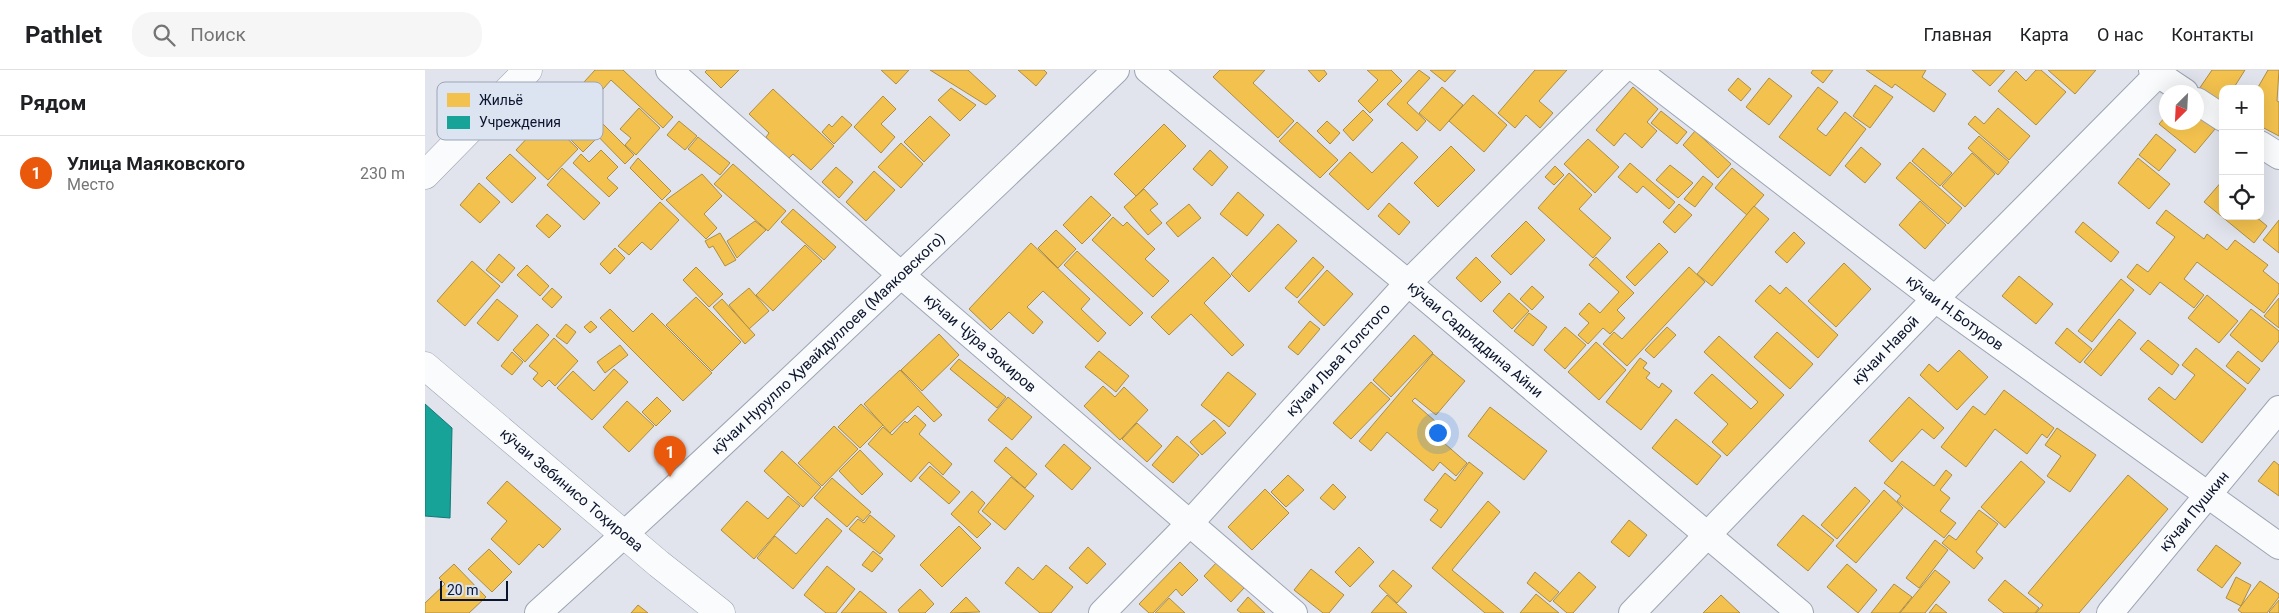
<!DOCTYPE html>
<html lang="ru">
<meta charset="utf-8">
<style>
body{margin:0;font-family:Roboto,sans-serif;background:#f6f6f6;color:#202124}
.controls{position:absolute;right:15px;top:15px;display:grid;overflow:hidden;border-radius:10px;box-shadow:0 5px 20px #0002}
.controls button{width:45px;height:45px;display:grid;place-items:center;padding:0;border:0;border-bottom:1px solid #e0e0e0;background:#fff;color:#202124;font:25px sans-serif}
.compass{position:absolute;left:1734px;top:15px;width:45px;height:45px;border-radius:50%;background:#fff;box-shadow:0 5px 20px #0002;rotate:204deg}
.scale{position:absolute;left:15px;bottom:12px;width:68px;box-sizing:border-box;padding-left:5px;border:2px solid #0b152e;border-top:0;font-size:14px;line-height:18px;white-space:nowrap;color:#0b152e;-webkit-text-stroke:4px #dce3f1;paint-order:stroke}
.you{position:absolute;left:1012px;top:362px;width:18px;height:18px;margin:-12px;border:4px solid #fff;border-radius:50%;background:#1a73e8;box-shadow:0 0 0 8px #1a73e833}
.badge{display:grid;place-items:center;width:32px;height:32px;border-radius:50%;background:#ea580c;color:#fff;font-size:16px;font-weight:700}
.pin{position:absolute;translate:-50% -41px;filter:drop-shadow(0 1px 2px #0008)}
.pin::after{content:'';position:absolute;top:26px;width:18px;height:15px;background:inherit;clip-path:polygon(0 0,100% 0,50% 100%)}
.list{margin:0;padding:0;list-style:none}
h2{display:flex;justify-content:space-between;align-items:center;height:65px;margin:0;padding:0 20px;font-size:21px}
h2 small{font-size:16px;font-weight:400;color:#757577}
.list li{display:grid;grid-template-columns:32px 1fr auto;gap:15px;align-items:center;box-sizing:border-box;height:75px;padding:0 20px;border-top:1px solid #e0e0e0}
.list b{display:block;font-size:19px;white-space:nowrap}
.list p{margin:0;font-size:16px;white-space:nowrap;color:#757577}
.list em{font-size:16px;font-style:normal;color:#757577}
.icon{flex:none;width:28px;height:28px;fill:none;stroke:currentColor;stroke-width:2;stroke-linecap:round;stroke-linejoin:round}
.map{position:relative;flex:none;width:1854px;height:543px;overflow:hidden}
header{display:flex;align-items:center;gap:30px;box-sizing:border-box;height:70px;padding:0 25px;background:#fff;border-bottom:1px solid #e0e0e0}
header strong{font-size:24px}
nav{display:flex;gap:28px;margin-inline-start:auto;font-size:18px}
.search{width:350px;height:45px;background:#f6f6f6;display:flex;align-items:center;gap:12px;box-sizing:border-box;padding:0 18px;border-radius:20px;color:#757577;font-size:19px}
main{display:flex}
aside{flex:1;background:#fff}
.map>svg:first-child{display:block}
.homes{fill:#f2c14e;stroke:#ad8d44}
.public{fill:#17a398;stroke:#137878}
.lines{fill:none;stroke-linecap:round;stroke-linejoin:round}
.minor-casing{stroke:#9da4b3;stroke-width:28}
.tertiary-casing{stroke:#9da4b3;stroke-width:29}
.secondary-casing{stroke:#9da4b3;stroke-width:29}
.minor{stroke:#fafbfc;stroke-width:26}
.tertiary{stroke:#fafbfc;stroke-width:28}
.secondary{stroke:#fafbfc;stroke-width:28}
.labels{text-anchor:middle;stroke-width:5;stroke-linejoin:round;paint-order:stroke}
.street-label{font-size:15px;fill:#0b152e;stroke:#dce3f1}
.key{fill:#dce3f1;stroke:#9da5b6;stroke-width:1}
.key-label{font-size:14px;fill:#0b152e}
</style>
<header>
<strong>Pathlet</strong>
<div class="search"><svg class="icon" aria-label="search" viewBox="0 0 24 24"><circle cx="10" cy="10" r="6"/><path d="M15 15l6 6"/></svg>Поиск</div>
<nav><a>Главная</a><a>Карта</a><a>О нас</a><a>Контакты</a></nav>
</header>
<main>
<aside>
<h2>Рядом<small></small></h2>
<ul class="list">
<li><span class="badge">1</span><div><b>Улица Маяковского</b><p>Место</p></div><em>230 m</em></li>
</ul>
</aside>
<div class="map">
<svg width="1854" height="543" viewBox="0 0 1854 543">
<rect width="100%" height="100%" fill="#e1e4ec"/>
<!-- homes -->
<g class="homes">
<polygon points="170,0 198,0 248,47 238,58 186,10 163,36 149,23"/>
<polygon points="282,0 314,0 296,18 280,2"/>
<polygon points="456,0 484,0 471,14"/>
<polygon points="505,0 543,0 571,26 561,35"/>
<polygon points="593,0 619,0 622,3 611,16"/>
<polygon points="795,0 840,0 828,13 869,51 853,68 788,7"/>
<polygon points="883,0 899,0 902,4 894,12"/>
<polygon points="942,0 966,0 977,11 945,43 933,31 953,10"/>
<polygon points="994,0 1005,8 982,33 1001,51 992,61 962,34"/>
<polygon points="1005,0 1031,0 1020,12"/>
<polygon points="1110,0 1142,0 1114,31 1128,43 1115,58 1101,45 1090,58 1073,43"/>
<polygon points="1388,0 1408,0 1398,13 1386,3"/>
<polygon points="1441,0 1501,0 1497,7 1521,24 1509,42 1470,14 1467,18"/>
<polygon points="1547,0 1580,0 1565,16"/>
<polygon points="1611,0 1616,0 1641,22 1611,55 1573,21 1591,1 1601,11"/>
<polygon points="1623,0 1671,0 1650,24"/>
<polygon points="1787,0 1820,0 1808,19 1798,19 1798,34 1774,19"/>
<polygon points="1843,0 1854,0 1852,31 1854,32 1854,66 1835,56 1835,19 1832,19"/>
<polygon points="1313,8 1326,19 1316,31 1303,20"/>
<polygon points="1344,8 1367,26 1344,55 1321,37"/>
<polygon points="1450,15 1468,27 1445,58 1428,46"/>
<polygon points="1017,17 1038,35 1015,61 994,43"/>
<polygon points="1208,17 1233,39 1222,52 1232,61 1217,78 1200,63 1189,76 1171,60"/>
<polygon points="1393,17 1413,32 1392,59 1401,66 1420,42 1441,59 1405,106 1354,67"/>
<polygon points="526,18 551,35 535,51 513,30"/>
<polygon points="348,19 409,76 386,100 368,84 363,89 341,67 344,63 324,44"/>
<polygon points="1048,25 1082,55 1059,82 1024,51"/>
<polygon points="458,26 471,39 456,54 470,67 456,83 429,57"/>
<polygon points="141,36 173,67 158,82 127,51"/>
<polygon points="214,38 235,58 211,85 200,75 206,68 195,59"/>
<polygon points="1573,38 1605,66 1584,90 1543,54 1550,46 1559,54"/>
<polygon points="938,40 948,50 928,71 918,60"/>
<polygon points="1236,41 1262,62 1252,74 1226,53"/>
<polygon points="168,44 209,85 200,94 159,52"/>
<polygon points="1772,44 1790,59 1770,83 1734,54 1742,45 1742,52 1772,52"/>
<polygon points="417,46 427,55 409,74 397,62 404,54 407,57"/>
<polygon points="505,46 525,65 499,92 479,72"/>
<polygon points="121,48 153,79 123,110 91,80"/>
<polygon points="254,51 272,66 260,80 242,65"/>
<polygon points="902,51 915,63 905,74 892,61"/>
<polygon points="872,52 913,90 895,108 854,71"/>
<polygon points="739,54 761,76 711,126 689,104"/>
<polygon points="1270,61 1306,94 1293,108 1258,75"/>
<polygon points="1731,64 1751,80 1734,101 1714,85"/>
<polygon points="1554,66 1584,92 1573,105 1543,78"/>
<polygon points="273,67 305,93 295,105 263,79"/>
<polygon points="1163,69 1194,97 1170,123 1139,94"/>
<polygon points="977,72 993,87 943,140 904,104 925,82 947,103"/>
<polygon points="476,73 498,94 476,118 453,97"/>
<polygon points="1026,76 1050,100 1013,137 989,113"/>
<polygon points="1436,77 1456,94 1440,113 1420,96"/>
<polygon points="1498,78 1527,103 1515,116 1487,91"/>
<polygon points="176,80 193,97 182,108 193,118 184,127 148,93 156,84 164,92"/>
<polygon points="785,80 803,97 787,116 768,99"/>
<polygon points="1547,83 1570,104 1540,137 1517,116"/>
<polygon points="85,84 111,108 87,133 61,108"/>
<polygon points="213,88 246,121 237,130 205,98"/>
<polygon points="1713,88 1745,114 1724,139 1693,113"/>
<polygon points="1485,92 1537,138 1523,154 1471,108"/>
<polygon points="1205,93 1250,132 1244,139 1218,116 1212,123 1193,107"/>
<polygon points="308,94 361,141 343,161 289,114"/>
<polygon points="1245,95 1268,113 1253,128 1231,110"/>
<polygon points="1130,96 1139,105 1129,115 1120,107"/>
<polygon points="411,97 428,112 414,128 397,112"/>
<polygon points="137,98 175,133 159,150 122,115"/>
<polygon points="1307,98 1339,125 1322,145 1290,118"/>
<polygon points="449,101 470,120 441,151 421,132"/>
<polygon points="1144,103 1167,125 1154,139 1186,168 1168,188 1113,138"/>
<polygon points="277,104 297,126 279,144 292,158 281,169 241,130"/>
<polygon points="1278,106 1288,114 1270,137 1259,129"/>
<polygon points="1798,110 1798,146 1830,146 1842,156 1829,173 1779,132"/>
<polygon points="54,113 75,132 55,153 35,135"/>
<polygon points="719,119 733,134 725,140 737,153 723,165 699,137"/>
<polygon points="813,122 839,145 822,166 795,144"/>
<polygon points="666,126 686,145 657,174 638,155"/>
<polygon points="1495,131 1521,155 1500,179 1474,155"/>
<polygon points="235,132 254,150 226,180 217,172 204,185 193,176"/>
<polygon points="964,133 985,152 974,165 953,146"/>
<polygon points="764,134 776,148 753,167 741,153"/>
<polygon points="1254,134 1267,145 1250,163 1238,152"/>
<polygon points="1329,136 1344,149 1287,216 1272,204"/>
<polygon points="368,139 411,177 399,190 356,152"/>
<polygon points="1741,140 1779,169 1782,164 1802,180 1810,170 1843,195 1838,201 1854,214 1854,223 1839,243 1772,192 1759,209 1779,225 1769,238 1735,212 1725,225 1702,207 1712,194 1723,202 1750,167 1731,153"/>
<polygon points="122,144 136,156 124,168 111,156"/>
<polygon points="688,147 698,156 702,152 730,179 720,189 744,211 728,227 667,170"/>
<polygon points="1854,150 1854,183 1838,170"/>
<polygon points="330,151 341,160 312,188 302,171"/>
<polygon points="1101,151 1120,170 1086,205 1066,186"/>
<polygon points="1658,152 1694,182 1686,192 1650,162"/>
<polygon points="853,154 872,171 824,222 806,204"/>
<polygon points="631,160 651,179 633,198 613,178"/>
<polygon points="1369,162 1380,173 1362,193 1350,182"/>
<polygon points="295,163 311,190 300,196 288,176 284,178 280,171"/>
<polygon points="606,173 665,229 656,239 681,263 673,272 618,221 602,237 618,252 608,264 584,242 566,260 544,239"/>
<polygon points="1234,173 1243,182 1210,216 1201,207"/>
<polygon points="380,175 397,191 348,241 331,225"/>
<polygon points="190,178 200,188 185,204 175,194"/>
<polygon points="652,181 718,243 705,256 639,195"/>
<polygon points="74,184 90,198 77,213 61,200"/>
<polygon points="788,187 806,206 779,233 819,275 807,286 766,244 744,265 726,247"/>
<polygon points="888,187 899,197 872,228 860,218"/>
<polygon points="1051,187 1076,212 1056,232 1031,208"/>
<polygon points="1171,187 1209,223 1192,240 1200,248 1185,264 1178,258 1163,274 1153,265 1164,253 1154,244 1164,233 1175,243 1194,222 1164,195"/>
<polygon points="47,191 75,216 40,256 12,231"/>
<polygon points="1419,193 1446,219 1411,257 1383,231"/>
<polygon points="102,195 124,216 115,226 92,205"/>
<polygon points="271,197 298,224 284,237 258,210"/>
<polygon points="1264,197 1280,212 1202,296 1178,274 1189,262 1197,269"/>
<polygon points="902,200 928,224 899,256 873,232"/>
<polygon points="1594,206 1628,234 1611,254 1577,226"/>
<polygon points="1696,209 1709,220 1667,272 1653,261"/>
<polygon points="1345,215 1355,224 1361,217 1413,265 1393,288 1330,231"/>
<polygon points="1107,216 1119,227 1107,240 1095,229"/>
<polygon points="127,218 137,227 127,238 117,229"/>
<polygon points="324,218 344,241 324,259 304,235"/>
<polygon points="1084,223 1104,241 1087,259 1068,241"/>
<polygon points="1782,225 1813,251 1794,273 1763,248"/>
<polygon points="271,227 316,272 287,301 241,255"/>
<polygon points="1854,228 1854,258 1839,246"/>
<polygon points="72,229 93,246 73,271 52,253"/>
<polygon points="297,229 330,265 320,274 288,237"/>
<polygon points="185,239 208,262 227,243 287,303 258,331 175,248"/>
<polygon points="1826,239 1854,261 1854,271 1837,292 1805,265"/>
<polygon points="1104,243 1122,257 1108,276 1089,261"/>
<polygon points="1694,249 1711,263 1676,306 1659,292"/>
<polygon points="166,251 172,257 165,263 159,257"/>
<polygon points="885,251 895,259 873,285 863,277"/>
<polygon points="112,254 124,265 100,292 88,280"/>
<polygon points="141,254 151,262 142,274 131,266"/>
<polygon points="1140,257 1161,275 1140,299 1119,280"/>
<polygon points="1242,257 1251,265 1229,288 1220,280"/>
<polygon points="1642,258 1667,279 1655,293 1630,273"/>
<polygon points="1352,262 1388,294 1365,319 1329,287"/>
<polygon points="514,264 534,285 497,321 476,300"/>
<polygon points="989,265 1008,283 966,327 948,310"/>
<polygon points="1294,266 1359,325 1302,386 1287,372 1303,354 1269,323 1287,304 1326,339 1333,332 1279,282"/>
<polygon points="129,268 153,291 130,316 124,310 117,317 108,309 113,303 104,296"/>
<polygon points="1723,270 1754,295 1747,305 1715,279"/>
<polygon points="1171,272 1201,300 1174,330 1143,302"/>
<polygon points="195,275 203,285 180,303 172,292"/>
<polygon points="1771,278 1821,319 1777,373 1723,329 1734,317 1750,330 1770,305 1757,295"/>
<polygon points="1534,280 1563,307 1532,340 1495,305 1504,294 1513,302"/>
<polygon points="674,281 704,306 691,322 660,297"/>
<polygon points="1813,281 1835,299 1823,314 1801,296"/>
<polygon points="87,282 98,292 87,305 76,296"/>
<polygon points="1008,284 1040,311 1011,345 990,328 987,331 1010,351 1003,359 1042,393 1031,406 1015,392 1008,401 962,362 946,381 934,371"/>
<polygon points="1215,288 1222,293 1218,298 1225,303 1221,308 1234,318 1237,313 1247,321 1216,360 1181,332"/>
<polygon points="534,289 581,327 572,338 525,299"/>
<polygon points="189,299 203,312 167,350 132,318 148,301 169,321"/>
<polygon points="475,300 517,345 509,352 493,336 465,363 439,334"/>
<polygon points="803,302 831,324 804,357 776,335"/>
<polygon points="946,312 965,329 926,369 908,353"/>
<polygon points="678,316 690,327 699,317 723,340 695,370 659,336"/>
<polygon points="1579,320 1629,358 1622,368 1617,364 1602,384 1570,359 1541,397 1516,377 1548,336 1560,345"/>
<polygon points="232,327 246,341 231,356 217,342"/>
<polygon points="583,327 607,347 587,370 563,350"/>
<polygon points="1484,327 1519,358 1509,369 1497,359 1467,392 1444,371"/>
<polygon points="202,331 229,356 204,382 178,357"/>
<polygon points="436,334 458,355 435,378 413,357"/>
<polygon points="1065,337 1122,381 1099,410 1043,366"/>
<polygon points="490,345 501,355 494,364 527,394 518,405 504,392 486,412 443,374 458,357 467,365 480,351 482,353"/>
<polygon points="1251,349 1296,386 1272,415 1227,378"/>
<polygon points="789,350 801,363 777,385 765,372"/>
<polygon points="712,353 737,376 722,392 697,369"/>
<polygon points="409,356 433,379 397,416 373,393"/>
<polygon points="1632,358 1671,385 1645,422 1622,406 1636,386 1620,375"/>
<polygon points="752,366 774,385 748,413 727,395"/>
<polygon points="639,374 666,398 647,420 620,396"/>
<polygon points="581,377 612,404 600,418 569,391"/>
<polygon points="435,380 458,404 437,425 414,401"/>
<polygon points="357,381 396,417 378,437 339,401"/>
<polygon points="1477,391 1509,416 1521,400 1527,405 1515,420 1525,428 1515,441 1531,453 1519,468 1472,431 1476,426 1459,413"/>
<polygon points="1596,391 1620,412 1580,458 1556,437"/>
<polygon points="1849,391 1854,395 1854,426 1833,411"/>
<polygon points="1044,392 1058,403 1016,458 1005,450 1013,440 999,430 1020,403 1030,411"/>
<polygon points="505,396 535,422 524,434 494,408"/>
<polygon points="863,405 879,420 861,437 846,422"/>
<polygon points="1703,405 1743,439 1654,543 1611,543 1618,535 1603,523"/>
<polygon points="586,407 609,426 580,460 557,441"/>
<polygon points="407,408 446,442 438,451 432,446 422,457 389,428"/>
<polygon points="82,411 136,459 118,478 114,474 94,495 66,469 82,451 62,433"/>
<polygon points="908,414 921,427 909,440 895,428"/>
<polygon points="1430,417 1445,431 1412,469 1396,455"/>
<polygon points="840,419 864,443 827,480 803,457"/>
<polygon points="1459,420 1478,438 1431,493 1411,476"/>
<polygon points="547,421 560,433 553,442 566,454 552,468 526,444"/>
<polygon points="363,426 375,436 329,489 296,460 322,431 343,449"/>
<polygon points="1063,431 1075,442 1027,500 1079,543 1060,543 1007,498"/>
<polygon points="1554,440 1573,454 1551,482 1558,488 1549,499 1517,473 1524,465 1531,470"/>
<polygon points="445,445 470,466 455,484 424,459 433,449 439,453"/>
<polygon points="1378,445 1409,470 1383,501 1352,475"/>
<polygon points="402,448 417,461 368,519 332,488 350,466 371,484"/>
<polygon points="1204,450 1222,465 1204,487 1186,472"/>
<polygon points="534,456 556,478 517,517 495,495"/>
<polygon points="1510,470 1523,480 1494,518 1481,508"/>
<polygon points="1791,475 1816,493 1797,518 1772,500"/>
<polygon points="663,477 681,494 662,514 644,498"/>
<polygon points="934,477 949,492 925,517 910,502"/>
<polygon points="64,479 87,502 67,522 43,499"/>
<polygon points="448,481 458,489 447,502 437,495"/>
<polygon points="755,492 773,510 757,526 751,519 728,543 724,543 714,534"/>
<polygon points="792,492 819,518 806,532 779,506"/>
<polygon points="29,494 61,527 44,543 0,543 0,533 20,514 14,508"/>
<polygon points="1422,494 1452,520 1433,543 1402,517"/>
<polygon points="621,495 648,517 626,543 615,543 580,513 593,497 608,510"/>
<polygon points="402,496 430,519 411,543 401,543 379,525"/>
<polygon points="886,499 919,525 904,543 898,543 869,520"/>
<polygon points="968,500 987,516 972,533 954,516"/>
<polygon points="1510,500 1525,512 1500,543 1475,543"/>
<polygon points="1110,502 1134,522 1125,532 1102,513"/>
<polygon points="1154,502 1171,517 1148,543 1142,543 1128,531"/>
<polygon points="1811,507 1826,515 1816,536 1801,528"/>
<polygon points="1580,510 1614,538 1610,543 1579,543 1563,530"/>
<polygon points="1835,511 1854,524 1854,527 1842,543 1817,543 1813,540"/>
<polygon points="1469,514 1487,527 1474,543 1446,543"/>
<polygon points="495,519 509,534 500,543 475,543 473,540"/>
<polygon points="435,521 462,543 416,543"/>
<polygon points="1111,524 1134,543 1095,543"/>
<polygon points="962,525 982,543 946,543"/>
<polygon points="1296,525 1315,543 1278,543"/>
<polygon points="541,527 555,542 525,543"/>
<polygon points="823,527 840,543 816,543 812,540"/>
<polygon points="744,528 760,543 730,543"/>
<polygon points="1854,530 1854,543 1845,543 1844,542"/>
<polygon points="1511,534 1522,543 1504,543"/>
<polygon points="213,535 223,543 206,543"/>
</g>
<!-- public -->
<polygon class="public" points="0,334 27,358 25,448 0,446"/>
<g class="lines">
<!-- minor casing -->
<g class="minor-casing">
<g id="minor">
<path id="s1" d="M244,0l232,205 393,338"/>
<path id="s2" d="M723,0l260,213 392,330"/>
<path id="s3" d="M1212,0l298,229 344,247"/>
<polyline points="1727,0 1760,22"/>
<polyline points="1772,31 1798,48"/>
<polyline points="1835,74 1854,86"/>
<path id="s4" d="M113,543c196,-177 387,-361 578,-543"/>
<path id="s5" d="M677,543l88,-90 218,-240 214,-213"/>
<path id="s6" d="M1207,543l303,-314 227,-229"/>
<path id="s7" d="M1685,543l169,-204"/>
</g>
</g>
<!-- tertiary casing -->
<g class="tertiary-casing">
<polyline id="tertiary" points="0,105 103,0"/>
</g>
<!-- secondary casing -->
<g class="secondary-casing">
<g id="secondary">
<path id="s8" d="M0,296l234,198 62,49"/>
</g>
</g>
<!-- minor -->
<use href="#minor" class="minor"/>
<!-- tertiary -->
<use href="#tertiary" class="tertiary"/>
<!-- secondary -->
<use href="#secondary" class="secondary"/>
</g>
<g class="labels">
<!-- street labels -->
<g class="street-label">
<text dy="5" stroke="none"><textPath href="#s3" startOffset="400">кӯчаи Н.Ботуров</textPath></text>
<text dy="5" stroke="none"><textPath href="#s2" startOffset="424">кӯчаи Садриддина Айни</textPath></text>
<text dy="5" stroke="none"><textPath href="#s4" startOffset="396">кӯчаи Нурулло Ҳувайдуллоев (Маяковского)</textPath></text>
<text dy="5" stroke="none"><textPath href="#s1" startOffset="414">кӯчаи Ҷӯра Зокиров</textPath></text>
<text dy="5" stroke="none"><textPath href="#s6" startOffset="365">кӯчаи Навоӣ</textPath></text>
<text dy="5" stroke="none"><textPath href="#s5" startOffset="346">кӯчаи Льва Толстого</textPath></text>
<text dy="5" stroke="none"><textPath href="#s8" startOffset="192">кӯчаи Зебинисо Тоҳирова</textPath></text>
<text dy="5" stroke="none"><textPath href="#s7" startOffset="132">кӯчаи Пушкин</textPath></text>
</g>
</g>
<!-- legend -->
<rect x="12" y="12" width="166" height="58" rx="8" class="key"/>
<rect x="22" y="23" width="23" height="14" fill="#f2c14e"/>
<rect x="22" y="46" width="23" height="13" fill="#17a398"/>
<g class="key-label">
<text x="54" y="35">Жильё</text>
<text x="54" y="57">Учреждения</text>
</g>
</svg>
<div class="controls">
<button>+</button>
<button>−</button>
<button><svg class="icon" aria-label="locate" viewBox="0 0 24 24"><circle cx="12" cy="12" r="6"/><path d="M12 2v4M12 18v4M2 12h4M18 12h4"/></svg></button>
</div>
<svg class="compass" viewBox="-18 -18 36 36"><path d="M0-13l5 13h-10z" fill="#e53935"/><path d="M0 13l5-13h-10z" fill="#757577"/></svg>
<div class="scale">20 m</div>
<div class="you"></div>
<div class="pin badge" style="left:245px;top:407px">1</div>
</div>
</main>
